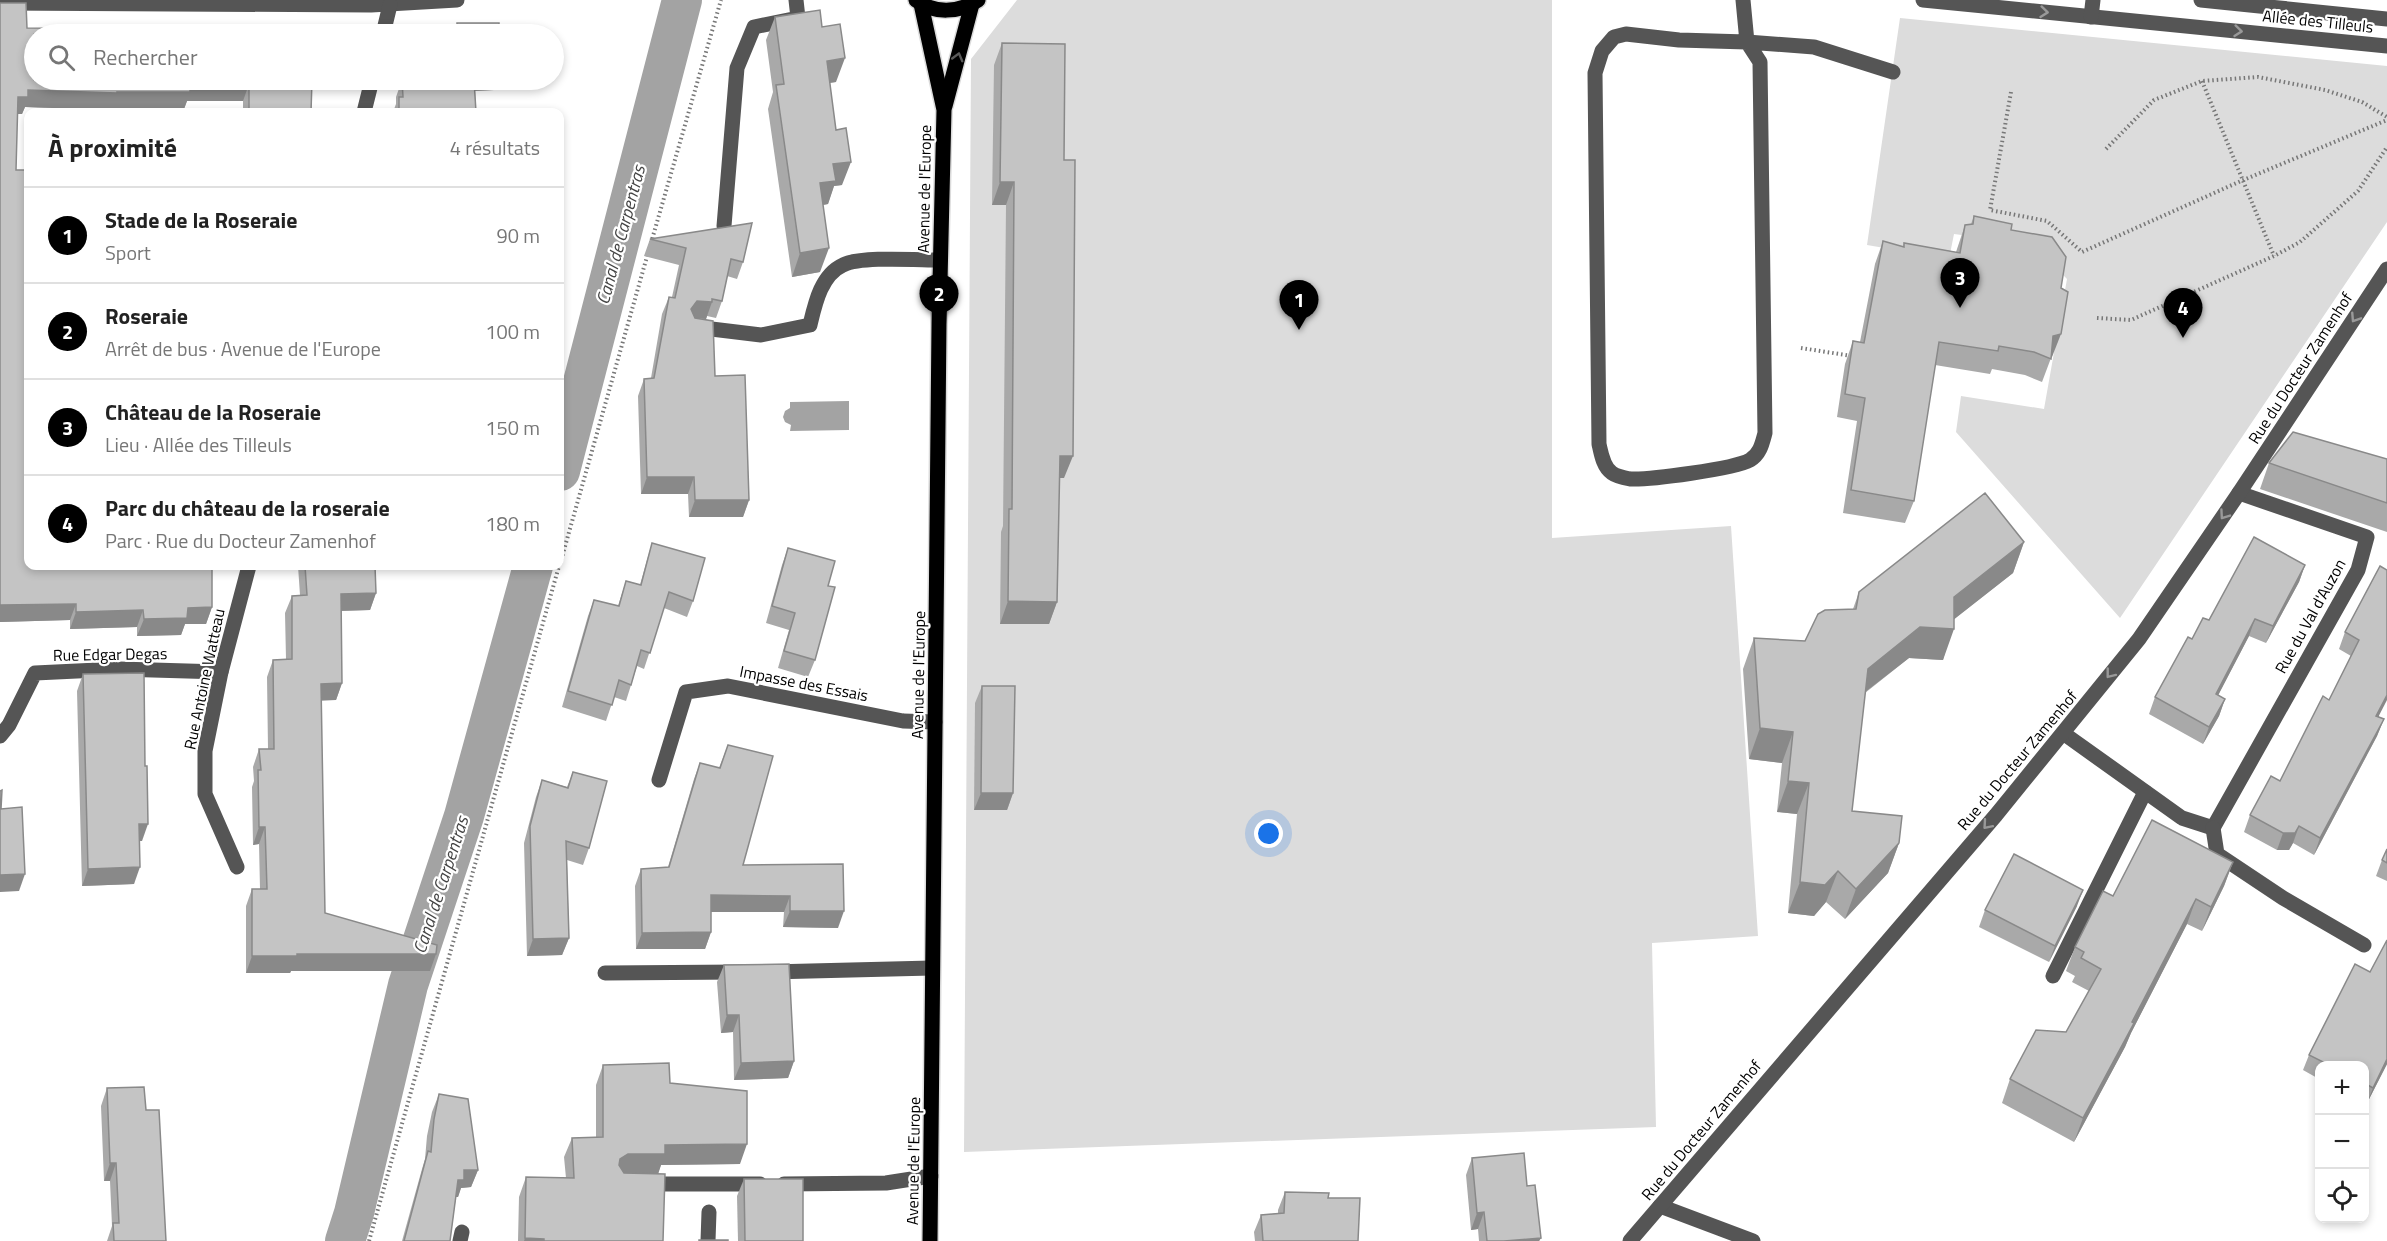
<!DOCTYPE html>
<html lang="fr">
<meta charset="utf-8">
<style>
body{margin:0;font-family:"Titillium Web",sans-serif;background:#f2f2f2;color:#222}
.controls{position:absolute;right:18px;bottom:18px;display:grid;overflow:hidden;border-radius:12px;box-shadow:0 3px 9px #0003}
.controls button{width:54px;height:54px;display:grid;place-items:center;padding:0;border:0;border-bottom:2px solid #e0e0e0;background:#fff;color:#222;font:30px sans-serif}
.you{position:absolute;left:1269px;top:834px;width:21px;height:21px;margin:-15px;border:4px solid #fff;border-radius:50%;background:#1a73e8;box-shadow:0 0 0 9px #1a73e833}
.badge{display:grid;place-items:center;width:39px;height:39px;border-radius:50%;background:#000;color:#fff;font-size:20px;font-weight:700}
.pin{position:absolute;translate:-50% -50px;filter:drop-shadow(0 2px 3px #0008)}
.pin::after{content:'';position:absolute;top:32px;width:21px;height:18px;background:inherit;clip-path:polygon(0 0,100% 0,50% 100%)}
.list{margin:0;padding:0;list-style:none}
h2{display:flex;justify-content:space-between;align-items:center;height:78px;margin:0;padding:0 24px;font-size:26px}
h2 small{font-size:20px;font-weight:400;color:#767676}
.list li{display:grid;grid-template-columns:39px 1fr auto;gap:18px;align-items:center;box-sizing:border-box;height:96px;padding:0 24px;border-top:2px solid #e0e0e0}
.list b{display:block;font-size:22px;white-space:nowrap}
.list p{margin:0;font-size:20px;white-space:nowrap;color:#767676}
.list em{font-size:20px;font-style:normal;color:#767676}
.icon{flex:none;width:33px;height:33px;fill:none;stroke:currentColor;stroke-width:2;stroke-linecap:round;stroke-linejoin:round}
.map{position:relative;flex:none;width:2387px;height:1241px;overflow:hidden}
.search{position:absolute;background:#fff;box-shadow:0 3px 9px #0003;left:24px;top:24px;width:540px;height:66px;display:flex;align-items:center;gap:15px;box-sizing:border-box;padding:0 21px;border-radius:33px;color:#767676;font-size:22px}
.panel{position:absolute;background:#fff;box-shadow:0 3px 9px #0003;left:24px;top:108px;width:540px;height:462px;border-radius:12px}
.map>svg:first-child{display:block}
.green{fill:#dcdcdc}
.water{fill:#a3a3a3}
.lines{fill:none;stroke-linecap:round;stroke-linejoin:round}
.canal{stroke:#a3a3a3;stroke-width:40}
.major-casing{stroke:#dbdbdb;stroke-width:18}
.path{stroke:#777;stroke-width:4;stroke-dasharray:1.5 3;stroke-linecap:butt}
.minor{stroke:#555;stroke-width:15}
.major{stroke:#000;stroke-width:15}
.wall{fill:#a9a9a9}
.shaded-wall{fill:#898989}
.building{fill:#c4c4c4;stroke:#898989;stroke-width:1.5}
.oneway{stroke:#999}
.oneway2{stroke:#595959}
.labels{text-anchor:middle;stroke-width:4.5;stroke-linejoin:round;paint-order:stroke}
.street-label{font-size:16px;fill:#000;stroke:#fff}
.water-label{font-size:18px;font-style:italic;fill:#444;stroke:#fff}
</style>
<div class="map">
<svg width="2387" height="1241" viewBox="0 0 2387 1241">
<rect width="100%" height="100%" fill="#fff"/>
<!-- green -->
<g class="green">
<polygon points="1017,0 1552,0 1552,538 1731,526 1758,936 1652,943 1656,1127 964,1152 971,59"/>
<polygon points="1900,18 2387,66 2387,222 2120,618 1956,432 1961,396 2044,409 2067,279 2044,255 2007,241 1954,234 1949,259 1867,245"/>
</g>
<!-- water -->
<polygon class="water" points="849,401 849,430 790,431 791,425 785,422 783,417 785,411 790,408 790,402"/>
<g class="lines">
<!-- canal -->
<g class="canal">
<polyline points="560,471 682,0"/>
<polyline points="345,1241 354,1213 408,985 464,816 533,566"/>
</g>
<!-- major casing -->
<g class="major-casing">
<g id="major">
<path d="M916,0c18,14 43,13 62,0"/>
<polyline points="921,4 944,110 939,324 930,1241"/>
<polyline points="945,106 972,4"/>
</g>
</g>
<!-- path -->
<g class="path">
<polyline points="2202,81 2274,256"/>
<polyline points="2011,92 1990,210 2047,221 2082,252 2241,181 2387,120"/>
<polyline points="2106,149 2154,100 2202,81 2258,77 2325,90 2362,102 2387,117"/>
<polyline points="651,243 721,0"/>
<polyline points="2097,318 2131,320 2274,256 2300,242 2358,191 2387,147"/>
<polyline points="1801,348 1852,356"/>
<polyline points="560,564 648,253"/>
<polyline points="369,1241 559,566"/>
</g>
<!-- minor -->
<g class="minor">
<path d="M1743,0l4,42 13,20 5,371c-3,11 -5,21 -15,27 -16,9 -101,20 -120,19 -5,-1 -14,-3 -18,-6 -9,-6 -11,-20 -13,-29l-4,-371 7,-22 12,-14 12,-3 53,6 68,2 67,5 79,25"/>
<polyline points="1923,0 2387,46"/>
<polyline points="2201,0 2387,19"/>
<polyline points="0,3 371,5 457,0"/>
<polyline points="2091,17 2093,0"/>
<polyline points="383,34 390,5"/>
<polyline points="364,112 372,80"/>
<polyline points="724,226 737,68 754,27 798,18 796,0"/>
<path d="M695,327l66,8 49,-10c5,-21 11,-50 33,-60 18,-9 74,-5 97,-5"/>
<polyline points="2063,733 2182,818 2213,828 2358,570 2367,537 2239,493"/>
<polyline points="0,736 9,725 35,673 119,669 221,672"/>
<polyline points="659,780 686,692 728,686 903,721 935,722"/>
<polyline points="2213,828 2217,854 2283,898 2364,945"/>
<polyline points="237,867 205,794 205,751 221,672 249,566"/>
<polyline points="770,972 932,968"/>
<polyline points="605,973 740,972"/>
<polyline points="2053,976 2145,792"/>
<polyline points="646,1184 760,1184"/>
<polyline points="784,1184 886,1183 931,1176"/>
<polyline points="1660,1206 1753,1241"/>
<polyline points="460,1241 462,1232"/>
<polyline points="708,1241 709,1212"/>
<polyline points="1630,1241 1996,815 2139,639 2239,493 2387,269"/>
</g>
<!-- major -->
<use href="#major" class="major"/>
</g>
<!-- wall -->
<g class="wall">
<polygon points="0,3 27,28 302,34 312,80 311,112 243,112 243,101 187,101 184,109 112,108 111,110 25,107 22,114 17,114 16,170 28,566 212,607 206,624 185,624 181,635 137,636 137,627 70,629 70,620 0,622"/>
<polygon points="775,17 822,27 836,82 830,83 842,185 834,186 828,204 823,205 820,272 792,277 768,109 773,92 766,40"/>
<polygon points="1002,43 1064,160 1064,478 1059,478 1057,602 1049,624 1000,624 1001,532 1003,526 1006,205 992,205 994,65"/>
<polygon points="402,80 498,80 494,90 475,91 476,112 393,112 396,104 396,97"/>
<polygon points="1974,216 2011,230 2061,288 2052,357 2051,358 2042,382 2025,375 1992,369 1990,374 1935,365 1914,501 1905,523 1843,513 1857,421 1837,417 1845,364 1853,341 1860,342 1875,264 1883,241 1903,247 1904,243 1956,252 1965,225 1971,224"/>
<polygon points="650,239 743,262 737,279 727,276 722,301 716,318 707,316 706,319 695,318 715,376 749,500 743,517 689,517 688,494 641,494 638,396 644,379 651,378 662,314 669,297 672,297 679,265 644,256"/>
<polygon points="2387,459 2387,532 2260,489 2269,463"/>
<polygon points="2024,542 2013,573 1954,619 1943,660 1909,658 1865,693 1852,811 1899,843 1888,873 1845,919 1826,902 1814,916 1788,913 1797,814 1777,812 1782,763 1749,759 1743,669 1754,638 1805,641 1853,609 1859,592"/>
<polygon points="652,543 693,601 687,617 664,608 644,669 637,666 626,701 614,697 606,721 562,707 588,616 594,600 618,606 626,581 640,585 647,560"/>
<polygon points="788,548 828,586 815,660 808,677 778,668 789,630 766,623 782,565"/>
<polygon points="2305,565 2299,582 2266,643 2249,636 2218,695 2225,699 2219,716 2203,744 2149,714 2155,697 2192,639 2209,620"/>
<polygon points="298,566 375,566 376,593 370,610 341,611 342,683 336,700 321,700 325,913 430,971 291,971 290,973 246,973 246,906 252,889 260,889 259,844 253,845 252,787 254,781 253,767 259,749 268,749 267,677 273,660 286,659 285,613 292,596 300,595"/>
<polygon points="2380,566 2379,717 2384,719 2377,736 2314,855 2293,843 2289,850 2277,850 2244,832 2250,815 2280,781 2329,700 2351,656 2339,649 2345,632"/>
<polygon points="83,674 145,766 142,841 140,841 134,884 82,886 77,691"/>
<polygon points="982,686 1013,793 1007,810 974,810 975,703"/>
<polygon points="728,745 743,865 838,928 783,927 784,912 711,912 711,932 705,949 636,949 635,886 641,869 668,867 694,779 700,763 719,768"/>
<polygon points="573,772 589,848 583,865 567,860 569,938 562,955 527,956 524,843 536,797 542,780 567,787"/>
<polygon points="2387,849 2387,881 2376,876 2382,860"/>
<polygon points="2233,862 2224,886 2202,931 2187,924 2131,1033 2125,1047 2074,1142 2002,1103 2010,1079 2066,1032 2089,991 2072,982 2075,976 2066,971 2075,947 2113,896"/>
<polygon points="2077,906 2049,962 1979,927 1985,910"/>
<polygon points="724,965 794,1061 788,1078 734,1080 733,1032 721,1033 717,982"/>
<polygon points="2370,972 2387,1064 2367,1103 2364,1102 2364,1065 2319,1065 2319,1079 2303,1070 2309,1055"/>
<polygon points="603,1065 670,1083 740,1164 661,1165 658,1174 663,1241 518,1241 519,1197 526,1177 566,1178 564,1157 572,1138 596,1137 596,1085"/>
<polygon points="107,1088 146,1110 166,1241 107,1241 112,1226 110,1181 104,1181 101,1106"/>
<polygon points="439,1094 478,1170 471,1187 461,1188 458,1197 456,1197 450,1241 402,1241 422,1169 425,1159 427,1136 432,1112"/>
<polygon points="1472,1158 1541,1238 1539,1241 1479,1241 1478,1229 1471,1230 1466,1175"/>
<polygon points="744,1179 803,1241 738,1241 737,1196"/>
<polygon points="1285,1192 1328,1198 1358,1241 1255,1241 1254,1232 1261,1215 1278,1213 1278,1210"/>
</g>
<!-- shaded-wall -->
<g class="shaded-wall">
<polygon points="845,58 836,82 819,84 827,61"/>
<polygon points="472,80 498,80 494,90 468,91"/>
<polygon points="190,84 249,84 243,101 187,101 184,109 112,108 111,110 25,107 22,114 12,114 18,97 28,90"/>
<polygon points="851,162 842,185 834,186 828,204 811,207 820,183 833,164"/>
<polygon points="1000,182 1014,182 1006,205 992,205"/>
<polygon points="829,248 820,272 792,277 800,253"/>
<polygon points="697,301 712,302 706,319 691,318 691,309"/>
<polygon points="2061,334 2052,357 2048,358 2053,336"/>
<polygon points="1060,456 1073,456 1064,478 1051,478"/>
<polygon points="647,477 694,477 688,494 641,494"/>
<polygon points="695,500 749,500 743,517 689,517"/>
<polygon points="2024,542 2013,573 1943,628 1954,597"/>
<polygon points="2305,565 2299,582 2266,643 2273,626"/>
<polygon points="376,593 370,610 335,611 341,594"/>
<polygon points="1008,601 1057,602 1049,624 1000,624"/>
<polygon points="76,604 70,620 0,622 0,605"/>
<polygon points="212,607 206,624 185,624 181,635 137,636 144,619 188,608"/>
<polygon points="143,610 137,627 70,629 76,612"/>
<polygon points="2255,619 2249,636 2210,711 2216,694"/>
<polygon points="1920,627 1954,629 1943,660 1909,658 1856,699 1868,669"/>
<polygon points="342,683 336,700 315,701 321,684"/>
<polygon points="2387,695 2387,700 2370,733 2376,716"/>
<polygon points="2225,699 2219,716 2203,744 2209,727"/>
<polygon points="2384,719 2377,736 2314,855 2320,838"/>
<polygon points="1760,728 1793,732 1782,763 1749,759"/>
<polygon points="1788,781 1809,783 1797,814 1777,812"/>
<polygon points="981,793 1013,793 1007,810 974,810"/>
<polygon points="139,824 148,824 142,841 133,841"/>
<polygon points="2299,826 2293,843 2289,850 2277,850 2283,833"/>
<polygon points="259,827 265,827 259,844 253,845"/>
<polygon points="1899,843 1888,873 1845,919 1856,889"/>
<polygon points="2233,862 2224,886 2202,931 2211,907"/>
<polygon points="140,867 134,884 82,886 88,869"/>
<polygon points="1838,871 1826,902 1814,916 1788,913 1800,882"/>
<polygon points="25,874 19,891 0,892 0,875"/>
<polygon points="2083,890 2077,906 2049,962 2055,946"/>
<polygon points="711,895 790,896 784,912 704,912"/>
<polygon points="2196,899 2187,924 2131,1033 2125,1047 2074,1142 2083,1118"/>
<polygon points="790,911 844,911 838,928 783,927"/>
<polygon points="711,932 705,949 636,949 642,933"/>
<polygon points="569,938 562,955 527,956 533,939"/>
<polygon points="297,954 436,954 430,971 291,971 290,973 246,973 252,956"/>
<polygon points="727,1015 739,1015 733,1032 721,1033"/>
<polygon points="2387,1059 2387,1064 2367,1103 2373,1088"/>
<polygon points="794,1061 788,1078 734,1080 741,1063"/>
<polygon points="747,1144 740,1164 661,1165 658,1174 613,1179 620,1159 628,1154 665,1145"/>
<polygon points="110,1163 116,1163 110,1181 104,1181"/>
<polygon points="464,1170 478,1170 471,1187 461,1188 458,1197 452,1197 458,1180"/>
<polygon points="1484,1212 1478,1229 1471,1230 1477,1213"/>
<polygon points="525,1238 544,1239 544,1241 524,1241"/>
<polygon points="1541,1238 1539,1241 1504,1241"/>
</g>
<!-- building -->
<g class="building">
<polygon points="0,3 26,3 27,28 302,29 302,34 34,34 34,80 312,80 311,112 249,112 249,84 190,84 190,92 117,92 117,93 28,90 28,97 18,97 16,170 28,170 28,566 212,566 212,607 188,608 187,618 144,619 143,610 76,612 76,604 0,605"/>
<polygon points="820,10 822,27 840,24 845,58 827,61 836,130 846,128 851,162 833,164 836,181 820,183 829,248 800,253 776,85 784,84 775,17"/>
<polygon points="457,23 499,23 499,34 441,34 441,28 457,29"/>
<polygon points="1002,43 1065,44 1064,160 1075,160 1073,456 1060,456 1057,602 1008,601 1009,509 1012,509 1014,182 1000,182"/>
<polygon points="402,80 474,80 476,112 399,112 399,97 403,97"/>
<polygon points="1974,216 2012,224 2011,230 2052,237 2066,257 2061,288 2068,292 2061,334 2053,336 2051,359 2034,352 1999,346 1998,351 1939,342 1914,501 1851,490 1865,398 1845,394 1853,341 1864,343 1883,241 1904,247 1904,243 1960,253 1965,225 1973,224"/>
<polygon points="752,223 743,262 731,259 722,301 712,299 712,302 697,301 691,309 695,318 713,321 715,376 745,375 749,500 695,500 694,477 647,477 644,379 654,378 669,297 675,298 686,248 650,239"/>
<polygon points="2293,432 2387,459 2387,503 2269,463"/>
<polygon points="1985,493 2024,542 1954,597 1954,629 1920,627 1868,669 1852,811 1902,816 1899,843 1856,889 1838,871 1825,885 1800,882 1809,783 1788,781 1793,732 1760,728 1754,638 1805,641 1818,614 1825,610 1856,609 1859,592"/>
<polygon points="2254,537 2305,565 2273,626 2255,619 2216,694 2225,699 2209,727 2155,697 2188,637 2192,639 2203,618 2209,620"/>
<polygon points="652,543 705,558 693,601 669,592 650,653 641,650 631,685 619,680 612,705 568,691 594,600 619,606 626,581 641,585"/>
<polygon points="788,548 835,561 828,586 835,587 815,660 784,651 795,613 772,606"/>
<polygon points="305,566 375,566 376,593 341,594 342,683 321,684 325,913 437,945 436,954 297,954 297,956 252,956 252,889 267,889 265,827 259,827 258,770 261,770 259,749 274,749 273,660 292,659 292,596 307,595"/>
<polygon points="2380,566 2387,570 2387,695 2376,716 2384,719 2320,838 2299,826 2295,833 2283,833 2250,815 2271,776 2280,781 2323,696 2329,700 2359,640 2345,632"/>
<polygon points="144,673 145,766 147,766 148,824 139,824 140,867 88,869 83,674"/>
<polygon points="982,686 1015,686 1013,793 981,793"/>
<polygon points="728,745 773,756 743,865 843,864 844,911 790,911 790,896 711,895 711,932 642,933 641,869 669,867 700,763 720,768"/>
<polygon points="573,772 607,781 589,848 566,841 569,938 533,939 530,826 542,780 568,788"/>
<polygon points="2,790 1,809 22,807 25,874 0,875 0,791"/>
<polygon points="2152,820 2233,862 2211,907 2196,899 2132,1022 2134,1023 2083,1118 2010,1079 2036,1030 2066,1032 2101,969 2081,958 2084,952 2075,947 2103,891 2113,896"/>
<polygon points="2387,849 2387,863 2382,860"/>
<polygon points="2014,854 2083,890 2055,946 1985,910"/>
<polygon points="2387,940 2387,1059 2373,1088 2364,1083 2364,1065 2329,1065 2309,1055 2355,964 2370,972"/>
<polygon points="789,964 794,1061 741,1063 739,1015 727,1015 724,965"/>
<polygon points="669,1063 670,1083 747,1091 747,1144 665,1145 665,1154 628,1154 620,1159 619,1165 624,1173 665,1174 663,1241 544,1241 544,1239 525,1238 526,1177 574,1178 572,1138 603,1137 603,1065"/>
<polygon points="144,1087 146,1110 159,1110 166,1241 114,1241 113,1223 119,1223 116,1163 110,1163 107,1088"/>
<polygon points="439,1094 468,1099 478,1170 464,1170 464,1180 458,1180 450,1241 404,1241 428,1151 431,1152 434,1119"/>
<polygon points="1524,1153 1527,1186 1535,1185 1541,1238 1504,1241 1487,1241 1484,1212 1477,1213 1472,1158"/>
<polygon points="744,1179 803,1179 803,1241 745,1241"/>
<polygon points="1285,1192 1329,1193 1328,1198 1360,1198 1358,1241 1263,1241 1261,1215 1284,1213"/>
<rect x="699" y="1240" width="29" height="1"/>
</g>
<!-- one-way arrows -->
<defs><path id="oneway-chevron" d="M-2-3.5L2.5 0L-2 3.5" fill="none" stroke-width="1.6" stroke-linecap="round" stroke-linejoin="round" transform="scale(1.5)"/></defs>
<g class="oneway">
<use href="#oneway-chevron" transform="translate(2044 12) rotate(6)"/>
<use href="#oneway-chevron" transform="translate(2238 31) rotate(6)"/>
<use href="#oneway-chevron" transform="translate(2355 318) rotate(123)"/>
<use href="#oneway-chevron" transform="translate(2224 515) rotate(125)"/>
<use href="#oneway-chevron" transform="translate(2110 674) rotate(128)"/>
<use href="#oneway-chevron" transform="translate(1987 825) rotate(131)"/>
</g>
<use class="oneway2" href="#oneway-chevron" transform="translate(958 57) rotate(-75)"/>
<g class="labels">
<!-- street labels -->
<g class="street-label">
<text transform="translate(2318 21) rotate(6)" y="6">Allée des Tilleuls</text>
<text transform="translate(924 189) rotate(-89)" y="6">Avenue de l'Europe</text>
<text transform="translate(2300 368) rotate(-57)" y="6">Rue du Docteur Zamenhof</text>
<text transform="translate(2310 616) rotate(-61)" y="6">Rue du Val d'Auzon</text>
<text transform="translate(110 654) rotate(-1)" y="6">Rue Edgar Degas</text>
<text transform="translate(918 675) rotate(-89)" y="6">Avenue de l'Europe</text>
<text transform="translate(204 679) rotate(-78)" y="6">Rue Antoine Watteau</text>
<text transform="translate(804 683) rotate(11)" y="6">Impasse des Essais</text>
<text transform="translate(2017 760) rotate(-50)" y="6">Rue du Docteur Zamenhof</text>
<text transform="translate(1701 1130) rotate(-50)" y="6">Rue du Docteur Zamenhof</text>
<text transform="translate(913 1161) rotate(-89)" y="6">Avenue de l'Europe</text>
</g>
<!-- water labels -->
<g class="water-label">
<text transform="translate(621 235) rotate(-75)" y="6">Canal de Carpentras</text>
<text transform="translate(441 885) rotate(-72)" y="6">Canal de Carpentras</text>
</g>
</g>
</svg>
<div class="controls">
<button>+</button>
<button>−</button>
<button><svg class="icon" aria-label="locate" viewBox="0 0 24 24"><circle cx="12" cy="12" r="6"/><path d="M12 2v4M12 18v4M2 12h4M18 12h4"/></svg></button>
</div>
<div class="you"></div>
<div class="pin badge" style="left:1299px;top:330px">1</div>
<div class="pin badge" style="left:939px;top:324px">2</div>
<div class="pin badge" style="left:1960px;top:308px">3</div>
<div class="pin badge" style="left:2183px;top:338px">4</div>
<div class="search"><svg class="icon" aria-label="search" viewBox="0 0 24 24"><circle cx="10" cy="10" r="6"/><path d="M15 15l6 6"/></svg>Rechercher</div>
<section class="panel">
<h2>À proximité<small>4 résultats</small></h2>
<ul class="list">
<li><span class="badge">1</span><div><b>Stade de la Roseraie</b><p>Sport</p></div><em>90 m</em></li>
<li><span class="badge">2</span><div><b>Roseraie</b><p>Arrêt de bus · Avenue de l'Europe</p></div><em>100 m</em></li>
<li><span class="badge">3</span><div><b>Château de la Roseraie</b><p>Lieu · Allée des Tilleuls</p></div><em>150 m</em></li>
<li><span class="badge">4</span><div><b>Parc du château de la roseraie</b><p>Parc · Rue du Docteur Zamenhof</p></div><em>180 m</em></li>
</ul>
</section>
</div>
